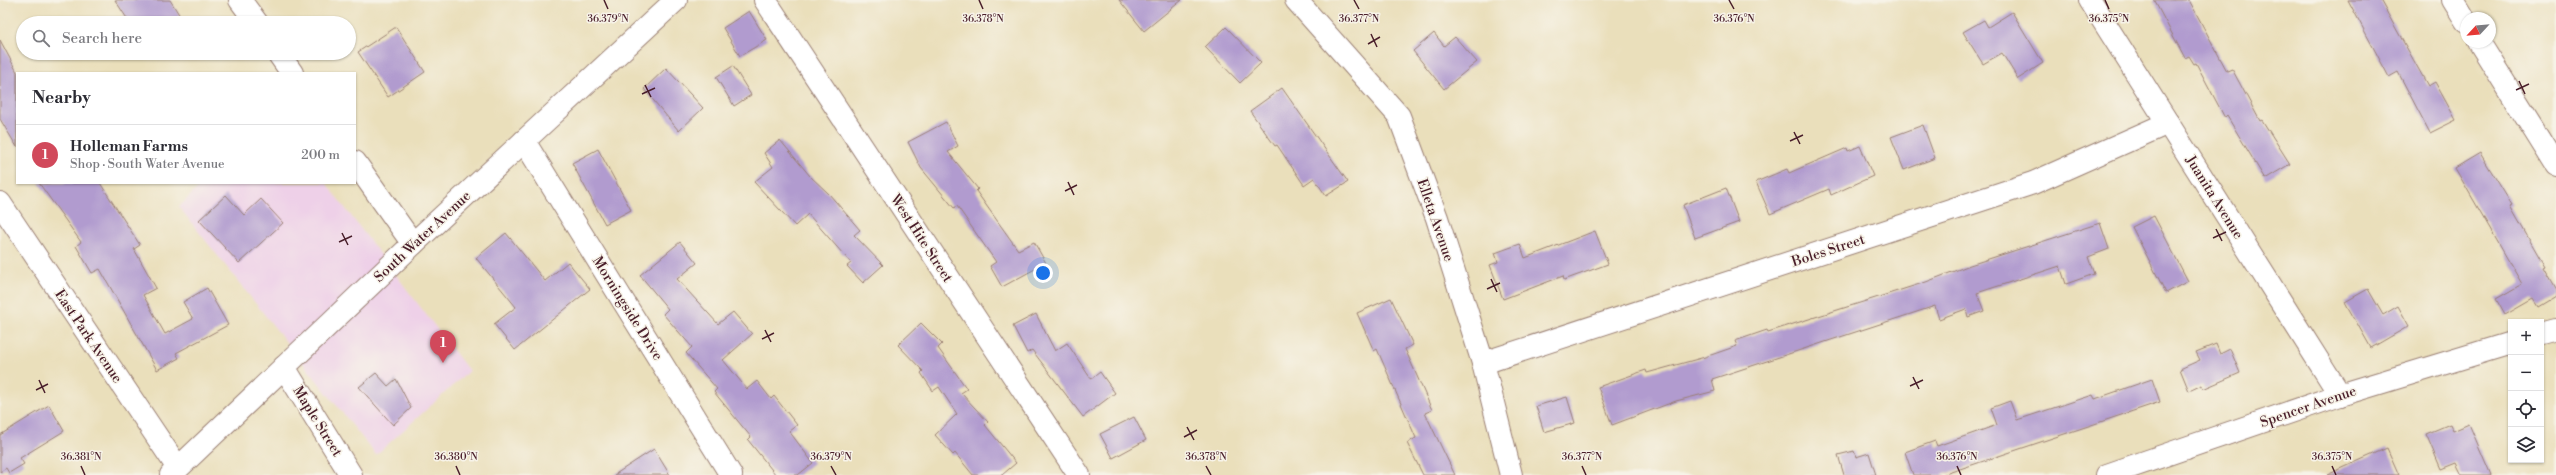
<!DOCTYPE html>
<meta charset="utf-8">
<style>
body{margin:0;font-family:"Libre Bodoni",serif;background:#f7f7f7;color:#2b2b33}
.controls{position:absolute;right:12px;bottom:12px;display:grid;overflow:hidden;border-radius:0px;box-shadow:0 1px 3px #0004}
.controls button{width:36px;height:36px;display:grid;place-items:center;padding:0;border:0;border-bottom:1px solid #e1e1e2;background:#fff;color:#2b2b33;font:20px sans-serif}
.compass{position:absolute;left:2460px;top:12px;width:36px;height:36px;border-radius:50%;background:#fff;box-shadow:0 1px 3px #0004;rotate:244deg}
.you{position:absolute;left:1043px;top:273px;width:14px;height:14px;margin:-10px;border:3px solid #fff;border-radius:50%;background:#1a73e8;box-shadow:0 0 0 6px #1a73e833}
.badge{display:grid;place-items:center;width:26px;height:26px;border-radius:50%;background:#d1495b;color:#fff;font-size:13px;font-weight:700}
.pin{position:absolute;translate:-50% -33px;filter:drop-shadow(0 1px 2px #0008)}
.pin::after{content:'';position:absolute;top:21px;width:14px;height:12px;background:inherit;clip-path:polygon(0 0,100% 0,50% 100%)}
.list{margin:0;padding:0;list-style:none}
h2{display:flex;justify-content:space-between;align-items:center;height:52px;margin:0;padding:0 16px;font-size:17px}
h2 small{font-size:13px;font-weight:400;color:#7c7c81}
.list li{display:grid;grid-template-columns:26px 1fr auto;gap:12px;align-items:center;box-sizing:border-box;height:60px;padding:0 16px;border-top:1px solid #e1e1e2}
.list b{display:block;font-size:15px;white-space:nowrap}
.list p{margin:0;font-size:13px;white-space:nowrap;color:#7c7c81}
.list em{font-size:13px;font-style:normal;color:#7c7c81}
.icon{flex:none;width:22px;height:22px;fill:none;stroke:currentColor;stroke-width:2;stroke-linecap:round;stroke-linejoin:round}
.map{position:relative;flex:none;width:2556px;height:475px;overflow:hidden}
.search{position:absolute;background:#fff;box-shadow:0 1px 3px #0004;left:16px;top:16px;width:340px;height:44px;display:flex;align-items:center;gap:10px;box-sizing:border-box;padding:0 14px;border-radius:22px;color:#7c7c81;font-size:15px}
.panel{position:absolute;background:#fff;box-shadow:0 1px 3px #0004;left:16px;top:72px;width:340px;height:112px;border-radius:0px}
.map>svg:first-child{display:block}
.built{fill:#eed0e8}
.building{fill:#b19bcf}
.lines{fill:none;stroke-linecap:round;stroke-linejoin:round}
.street-casing{stroke:#9a7f73;stroke-width:24}
.secondary-casing{stroke:#9a7f73;stroke-width:24}
.street{stroke:#fff;stroke-width:22}
.secondary{stroke:#fff;stroke-width:22}
.ticks{fill:none;stroke:#4a1f2b;stroke-width:1.5}
.labels{text-anchor:middle;stroke-width:3;stroke-linejoin:round;paint-order:stroke}
.street-label{font-size:14px;fill:#4a1f2b;stroke:#f7f3e8}
.ticks-label{font-size:10px;text-anchor:middle;fill:#4a1f2b;stroke:#f7f3e8;stroke-width:3;stroke-linejoin:round;paint-order:stroke}
</style>
<div class="map">
<svg width="2556" height="475" viewBox="0 0 2556 475">
<rect width="100%" height="100%" fill="#f7f3e8"/>
<filter id="ink" filterUnits="userSpaceOnUse"><feTurbulence type="fractalNoise" baseFrequency=".025" numOctaves="2"/><feDisplacementMap in="SourceGraphic" scale="8" xChannelSelector="R" yChannelSelector="G"/><feConvolveMatrix kernelMatrix="1 2 1 2 8 2 1 2 1" color-interpolation-filters="sRGB"/></filter>
<filter id="wash" filterUnits="userSpaceOnUse"><feTurbulence type="fractalNoise" baseFrequency=".012" numOctaves="4" result="noise"/><feDisplacementMap in="SourceGraphic" scale="16" xChannelSelector="R" yChannelSelector="G"/><feGaussianBlur stdDeviation="0.9" result="paint"/><feColorMatrix in="noise" values="0 0 0 0 0 0 0 0 0 0 0 0 0 0 0 0 0 1.4 0 .05"/><feComposite in="paint" operator="in"/></filter>
<g filter="url(#wash)">
<rect width="100%" height="100%" fill="#eadfbb"/>
<!-- built -->
<polygon class="built" points="203,183 326,183 469,371 376,455 179,207"/>
<g id="blocks">
<!-- building -->
<g class="building">
<polygon points="115,0 170,0 180,16 170,23 130,23"/>
<polygon points="1119,0 1182,0 1144,31"/>
<polygon points="2154,0 2189,0 2227,71 2232,69 2260,121 2262,120 2290,164 2265,179 2227,116 2225,118 2196,63 2194,64 2189,56 2185,58"/>
<polygon points="2348,0 2380,0 2428,86 2435,82 2456,120 2430,133 2398,72 2389,77"/>
<polygon points="749,11 767,40 740,56 723,28"/>
<polygon points="2012,12 2043,63 2018,79 2002,53 1983,64 1963,32 1984,20 1988,27"/>
<polygon points="396,27 425,72 388,97 358,52"/>
<polygon points="1226,27 1261,63 1240,83 1205,47"/>
<polygon points="1434,33 1444,46 1455,37 1477,62 1444,89 1413,51"/>
<polygon points="0,40 17,72 17,147 0,119"/>
<polygon points="733,66 751,95 734,106 716,77"/>
<polygon points="666,68 703,108 679,131 644,89"/>
<polygon points="1282,88 1348,182 1326,196 1314,178 1304,185 1277,145 1275,146 1250,111"/>
<polygon points="946,122 958,146 948,152 978,189 976,191 1018,250 1034,242 1046,263 1002,287 990,266 996,262 957,206 954,208 921,168 908,142"/>
<polygon points="1923,125 1935,158 1904,170 1891,137"/>
<polygon points="780,140 810,176 829,194 860,230 854,235 883,265 863,283 847,266 851,263 808,214 795,226 754,182 773,167 764,153"/>
<polygon points="1860,146 1873,176 1831,195 1829,189 1770,214 1756,182 1787,169 1789,173 1847,148 1848,151"/>
<polygon points="598,149 631,210 605,224 572,163"/>
<polygon points="2480,153 2512,205 2510,206 2545,267 2543,268 2556,291 2556,296 2538,307 2533,299 2505,315 2496,299 2522,284 2455,168"/>
<polygon points="39,183 100,183 140,245 134,249 156,288 143,295 165,334 193,319 183,302 207,288 228,325 176,353 179,358 157,370 100,269 92,273 76,246 81,242"/>
<polygon points="1726,188 1739,222 1695,238 1683,205"/>
<polygon points="226,195 244,215 261,199 283,223 239,263 199,220"/>
<polygon points="2154,216 2188,281 2166,293 2132,227"/>
<polygon points="2100,223 2109,249 2088,257 2094,274 2066,284 2060,266 1977,293 1984,311 1968,317 1966,309 1939,319 1935,306 1712,379 1715,391 1676,401 1612,425 1598,387 1646,370 1647,373 1705,357 1737,346 1735,341 1767,330 1768,332 1926,282 1970,265"/>
<polygon points="1595,231 1608,264 1564,280 1563,276 1503,299 1490,265 1498,262 1495,253 1520,244 1525,258"/>
<polygon points="506,233 545,281 568,262 590,289 515,350 494,324 516,307 476,258"/>
<polygon points="680,242 697,263 677,279 718,324 733,312 752,334 723,360 747,389 757,381 771,399 774,396 797,425 789,431 813,463 798,475 776,475 748,440 751,437 714,392 717,389 686,353 692,347 663,314 668,309 640,275"/>
<polygon points="2368,289 2383,315 2398,306 2409,326 2371,348 2345,302"/>
<polygon points="1391,298 1413,345 1405,349 1432,410 1425,413 1455,475 1423,475 1407,443 1416,438 1377,349 1374,351 1357,313"/>
<polygon points="1036,314 1055,351 1067,343 1091,379 1100,372 1115,393 1083,417 1032,350 1027,353 1013,326"/>
<polygon points="921,323 942,344 938,348 967,389 961,393 988,422 985,425 1016,463 1002,475 973,475 955,453 953,455 935,435 957,414 939,387 933,391 921,373 923,371 898,345"/>
<polygon points="2216,344 2220,354 2230,349 2240,373 2203,389 2202,385 2189,391 2180,369 2200,360 2196,352"/>
<polygon points="376,373 388,386 396,379 411,408 393,425 359,387"/>
<polygon points="2152,379 2160,402 1942,475 1913,475 1905,452 1935,441 1937,446 1997,425 1991,408 2010,401 2017,420 2093,395 2095,399"/>
<polygon points="1567,397 1575,423 1544,432 1536,406"/>
<polygon points="49,405 64,431 20,458 24,464 9,473 6,468 0,472 0,435"/>
<polygon points="1134,417 1146,440 1113,458 1100,434"/>
<polygon points="2450,424 2453,431 2469,424 2491,475 2462,475 2456,463 2441,469 2426,434"/>
<polygon points="2387,448 2399,475 2327,475"/>
<polygon points="654,449 670,475 614,475"/>
<polygon points="1854,451 1856,457 1869,453 1876,475 1844,475 1838,455"/>
</g>
</g>
</g>
<g filter="url(#ink)">
<use href="#blocks" fill-opacity="0" stroke="#9a7f73" stroke-width="1"/>
<g class="lines">
<!-- street casing -->
<g class="street-casing">
<g id="street">
<polyline points="240,0 257,23"/>
<polyline points="765,0 1079,475"/>
<polyline points="1296,0 1399,116 1437,218 1483,363 1511,475"/>
<polyline points="2090,0 2340,395"/>
<polyline points="2453,0 2466,21"/>
<polyline points="2479,42 2556,165"/>
<polyline points="278,53 292,73"/>
<polyline points="524,141 731,475"/>
<polyline points="355,162 413,244"/>
<polyline points="0,203 178,468"/>
<polyline points="2541,334 2556,330"/>
<polyline points="1483,363 2033,183 2168,123"/>
<polyline points="2107,475 2340,395 2511,343"/>
</g>
</g>
<!-- secondary casing -->
<g class="secondary-casing">
<g id="secondary">
<polyline points="284,367 351,475"/>
<polyline points="171,475 413,244 676,0"/>
</g>
</g>
<!-- street -->
<use href="#street" class="street"/>
<!-- secondary -->
<use href="#secondary" class="secondary"/>
</g>
</g>
<!-- ticks -->
<path class="ticks" d="M604,0l4,9M979,0l4,9M1354,0l5,9M1729,0l5,9M2105,0l4,9M1371,34l6,13M1368,44l12,-7M2519,81l6,13M645,85l6,12M2516,90l13,-6M642,94l13,-6M1794,132l6,12M1790,141l13,-6M1068,182l6,13M1065,191l12,-6M2216,229l6,12M342,233l6,12M2213,238l13,-6M339,242l13,-6M1491,279l6,13M1487,289l13,-6M765,330l6,12M762,339l12,-6M1913,377l6,12M39,380l6,13M1910,386l13,-6M36,390l12,-6M1187,427l7,13M1184,437l13,-7M81,466l4,9M456,466l4,9M831,466l5,9M1206,466l5,9M1582,466l4,9M1957,466l4,9M2332,466l4,9"/>
<g class="labels">
<!-- street labels -->
<g class="street-label">
<text transform="translate(2215 197) rotate(58)" y="5">Juanita Avenue</text>
<text transform="translate(1436 220) rotate(71)" y="5">Elleta Avenue</text>
<text transform="translate(422 236) rotate(-43)" y="5">South Water Avenue</text>
<text transform="translate(922 238) rotate(57)" y="5">West Hite Street</text>
<text transform="translate(1828 250) rotate(-18)" y="5">Boles Street</text>
<text transform="translate(628 308) rotate(58)" y="5">Morningside Drive</text>
<text transform="translate(89 336) rotate(56)" y="5">East Park Avenue</text>
<text transform="translate(2308 406) rotate(-19)" y="5">Spencer Avenue</text>
<text transform="translate(318 421) rotate(58)" y="5">Maple Street</text>
</g>
</g>
<g class="ticks-label">
<text x="1734" y="22">36.376°N</text>
<text x="608" y="22">36.379°N</text>
<text x="983" y="22">36.378°N</text>
<text x="1359" y="22">36.377°N</text>
<text x="2109" y="22">36.375°N</text>
<text x="81" y="460">36.381°N</text>
<text x="456" y="460">36.380°N</text>
<text x="831" y="460">36.379°N</text>
<text x="1206" y="460">36.378°N</text>
<text x="1582" y="460">36.377°N</text>
<text x="1957" y="460">36.376°N</text>
<text x="2332" y="460">36.375°N</text>
</g>
</svg>
<div class="controls">
<button>+</button>
<button>−</button>
<button><svg class="icon" aria-label="locate" viewBox="0 0 24 24"><circle cx="12" cy="12" r="6"/><path d="M12 2v4M12 18v4M2 12h4M18 12h4"/></svg></button>
<button><svg class="icon" aria-label="layers" viewBox="0 0 24 24"><path d="M12 4l9 5-9 5-9-5zM3 14l9 5 9-5"/></svg></button>
</div>
<svg class="compass" viewBox="-18 -18 36 36"><path d="M0-13l5 13h-10z" fill="#e53935"/><path d="M0 13l5-13h-10z" fill="#7c7c81"/></svg>
<div class="you"></div>
<div class="pin badge" style="left:443px;top:363px">1</div>
<div class="search"><svg class="icon" aria-label="search" viewBox="0 0 24 24"><circle cx="10" cy="10" r="6"/><path d="M15 15l6 6"/></svg>Search here</div>
<section class="panel">
<h2>Nearby<small></small></h2>
<ul class="list">
<li><span class="badge">1</span><div><b>Holleman Farms</b><p>Shop · South Water Avenue</p></div><em>200 m</em></li>
</ul>
</section>
</div>
